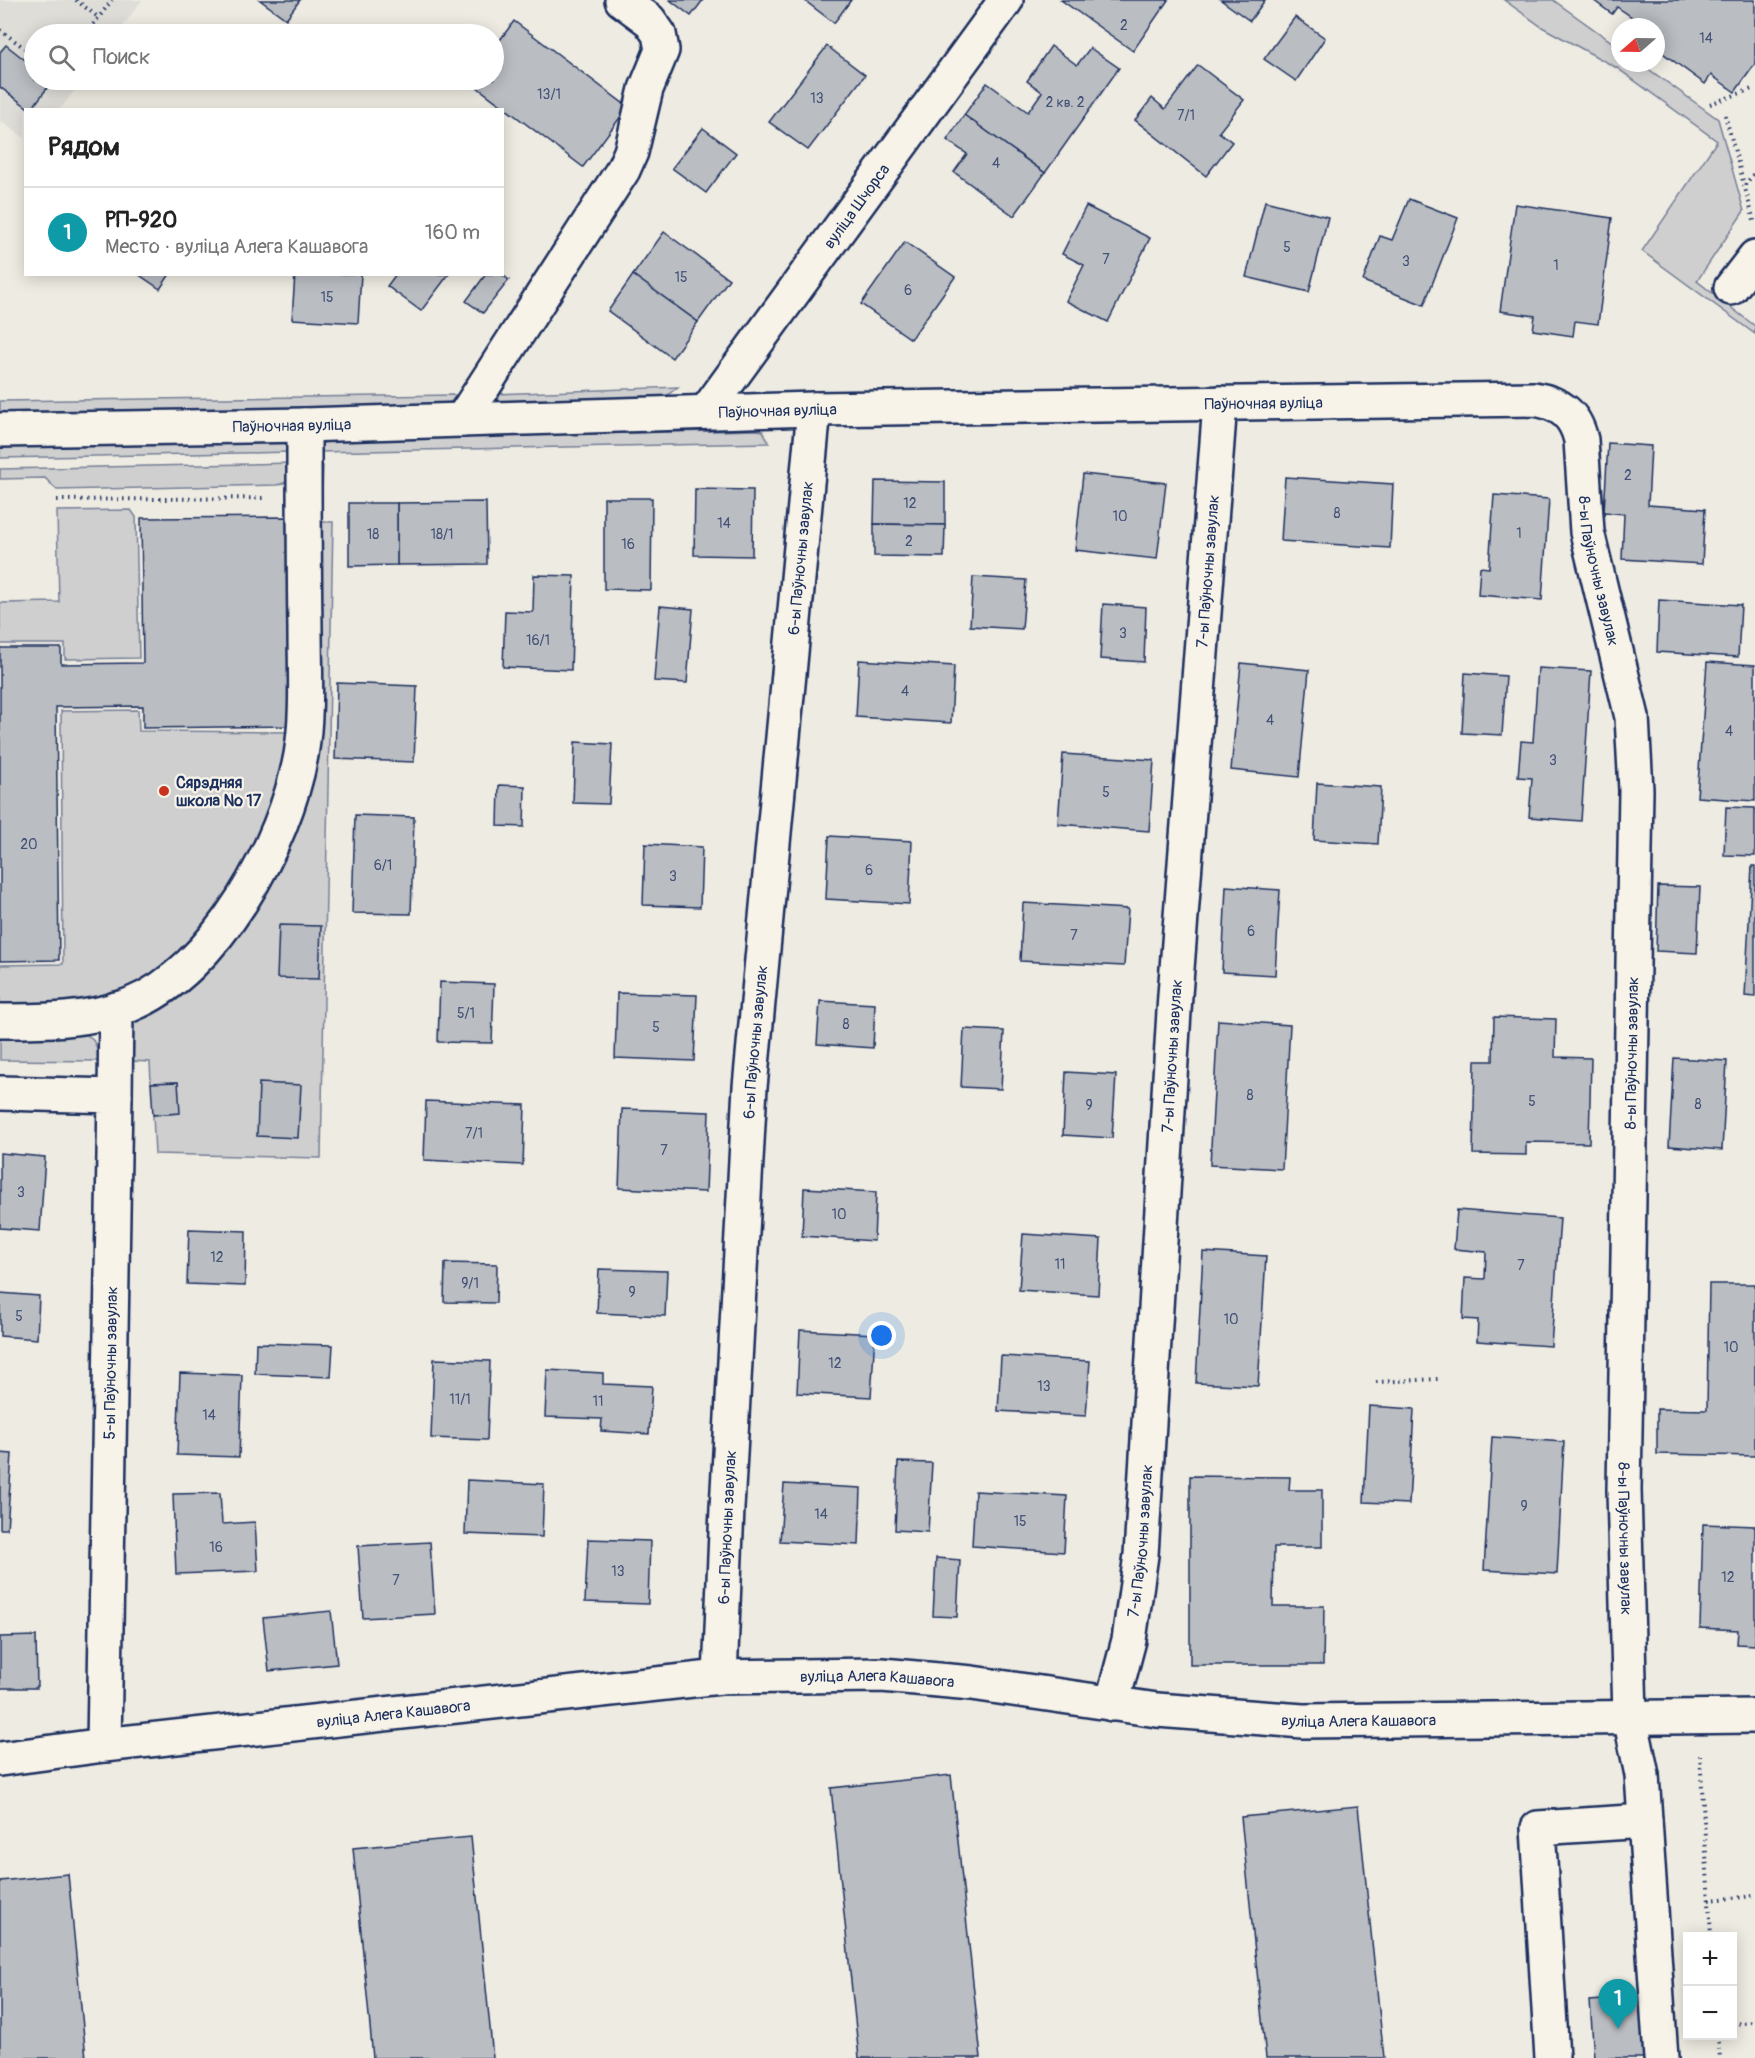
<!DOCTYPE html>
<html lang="ru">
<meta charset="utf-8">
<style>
body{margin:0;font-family:Pangolin,sans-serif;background:#f2f2f2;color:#222}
.controls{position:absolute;right:18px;bottom:18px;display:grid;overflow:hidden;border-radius:0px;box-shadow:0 3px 15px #0003}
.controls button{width:54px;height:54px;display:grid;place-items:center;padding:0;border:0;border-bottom:2px solid #e0e0e0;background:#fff;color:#222;font:30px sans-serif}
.compass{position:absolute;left:1611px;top:18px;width:54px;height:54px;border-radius:50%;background:#fff;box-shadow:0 3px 15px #0003;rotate:250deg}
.you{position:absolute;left:882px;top:1336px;width:21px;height:21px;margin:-15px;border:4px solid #fff;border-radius:50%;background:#1a73e8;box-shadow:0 0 0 9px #1a73e833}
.badge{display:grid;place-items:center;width:39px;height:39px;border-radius:50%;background:#c8321e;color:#fff;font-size:20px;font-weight:700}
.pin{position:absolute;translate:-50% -50px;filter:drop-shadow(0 2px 3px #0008)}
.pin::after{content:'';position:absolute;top:32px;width:21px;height:18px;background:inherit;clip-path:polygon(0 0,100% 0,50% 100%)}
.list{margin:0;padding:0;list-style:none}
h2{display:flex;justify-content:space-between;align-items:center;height:78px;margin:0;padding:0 24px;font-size:26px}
h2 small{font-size:20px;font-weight:400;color:#767676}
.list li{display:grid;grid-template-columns:39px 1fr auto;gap:18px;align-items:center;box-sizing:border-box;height:90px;padding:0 24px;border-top:2px solid #e0e0e0}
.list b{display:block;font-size:22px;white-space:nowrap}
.list p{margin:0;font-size:20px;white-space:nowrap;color:#767676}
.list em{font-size:20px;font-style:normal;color:#767676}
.icon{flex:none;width:33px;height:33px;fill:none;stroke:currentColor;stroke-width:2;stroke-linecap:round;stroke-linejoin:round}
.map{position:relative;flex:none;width:1755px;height:2058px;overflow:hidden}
.search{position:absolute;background:#fff;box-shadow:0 3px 15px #0003;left:24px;top:24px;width:480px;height:66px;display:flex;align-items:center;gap:15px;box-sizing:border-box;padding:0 21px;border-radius:33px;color:#767676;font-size:22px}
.panel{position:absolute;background:#fff;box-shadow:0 3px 15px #0003;left:24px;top:108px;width:480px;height:168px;border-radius:0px}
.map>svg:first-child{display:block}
.built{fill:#deddd8}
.green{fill:#cfcfcf;stroke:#757f96;stroke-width:1.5}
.building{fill:#babdc2;stroke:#1b2f5e;stroke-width:1.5}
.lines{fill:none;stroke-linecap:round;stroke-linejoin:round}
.minor-casing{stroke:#1b2f5e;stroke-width:38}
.path{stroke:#1b2f5e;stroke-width:4;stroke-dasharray:1.5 4.5;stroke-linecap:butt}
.minor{stroke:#f7f3e8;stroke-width:33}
.poi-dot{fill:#c8321e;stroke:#f7f3e8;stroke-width:2}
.labels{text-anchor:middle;stroke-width:4.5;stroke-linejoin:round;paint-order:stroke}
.number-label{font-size:14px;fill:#435277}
.street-label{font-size:16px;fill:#1b2f5e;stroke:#f7f3e8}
.poi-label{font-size:16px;font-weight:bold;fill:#1b2f5e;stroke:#f7f3e8;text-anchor:start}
</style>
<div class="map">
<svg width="1755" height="2058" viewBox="0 0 1755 2058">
<rect width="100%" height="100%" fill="#eeebe2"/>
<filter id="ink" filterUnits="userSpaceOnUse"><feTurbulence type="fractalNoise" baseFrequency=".0167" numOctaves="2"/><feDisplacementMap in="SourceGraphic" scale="12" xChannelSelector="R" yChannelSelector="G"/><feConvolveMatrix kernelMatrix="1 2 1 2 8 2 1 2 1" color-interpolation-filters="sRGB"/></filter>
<g filter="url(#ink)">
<!-- built -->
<polygon class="built" points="0,0 142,0 117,34 34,34 34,80 83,80 60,109 26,110 25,138 0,121"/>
<!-- green -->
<g class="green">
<polygon points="1504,0 1553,0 1620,48 1620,63 1640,63 1718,119 1744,211 1697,281 1755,326 1755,334 1642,251 1717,141 1617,68 1542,27"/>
<polygon points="678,387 665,397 498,403 495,394"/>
<polygon points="456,395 451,402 442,406 0,412 0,401"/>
<polygon points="757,430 763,431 769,443 317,452 321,444 329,440"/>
<polygon points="286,443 290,444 293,452 0,458 0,447"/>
<path d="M294,463c-3,12 -4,21 -18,22l-219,5 -12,-12 -45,1v-10z"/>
<polygon points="317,466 323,466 321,522 333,522 321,1158 155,1154 153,1115 179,1113 178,1082 151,1083 150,1062 131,1061 132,1026 137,1017 280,850"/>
<polygon points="131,510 136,517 139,658 65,659 65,644 0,644 0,603 59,602 57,511"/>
<path d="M138,710l1,21 153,1c-23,102 -76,228 -183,264 -34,12 -73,9 -109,11v-42l63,-1 -2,-253z"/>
<path d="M0,1030l81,2c14,5 17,15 17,29l-98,-1z"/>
</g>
<!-- building -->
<g class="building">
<polygon points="260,0 300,0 286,19"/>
<polygon points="670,0 703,0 691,16"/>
<polygon points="804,0 851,0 834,23"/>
<polygon points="1061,0 1168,0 1133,51"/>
<polygon points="1221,0 1265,0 1250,21"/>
<polygon points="1593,0 1755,0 1755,64 1735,92 1711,75 1705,84 1656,48 1656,27 1640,27 1642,24 1617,7 1612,14"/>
<polygon points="1295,17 1325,38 1296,81 1264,59"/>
<polygon points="514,21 628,107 583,167 469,81 494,80 494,48"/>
<polygon points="6,45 34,67 34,80 53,80 31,110 0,87 0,52"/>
<polygon points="827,46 865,75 808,150 769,122"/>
<polygon points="1051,46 1077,65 1090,48 1119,68 1045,173 964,115 987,83 1028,112 1042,92 1027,81"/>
<polygon points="1198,65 1244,100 1219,132 1232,142 1206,176 1135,120 1152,98 1165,109"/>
<polygon points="964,115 1045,173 1014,216 954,172 967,154 947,140"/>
<polygon points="703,128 736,153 706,193 672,168"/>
<polygon points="1409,199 1458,218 1424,305 1363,281 1380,236 1392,240"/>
<polygon points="1265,201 1328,217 1309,292 1246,277"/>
<polygon points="1515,204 1612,218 1598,324 1575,321 1573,336 1533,330 1535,316 1500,311"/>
<polygon points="1086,206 1150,238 1108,322 1066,301 1084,265 1062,254"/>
<polygon points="664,232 729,279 698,322 633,275"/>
<polygon points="905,242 955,277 911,339 861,304"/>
<polygon points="138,274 170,274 160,289"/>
<polygon points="295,274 361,274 358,323 292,319"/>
<polygon points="396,274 449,274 421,311 387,286"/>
<polygon points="486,274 501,274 509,280 483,313 466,301"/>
<polygon points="633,275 698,322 672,358 608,311"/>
<polygon points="1608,443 1651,446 1648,505 1705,509 1702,564 1622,559 1624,514 1604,512"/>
<polygon points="1083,474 1166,483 1157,559 1075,550"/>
<polygon points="1285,477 1393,484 1390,548 1281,541"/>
<polygon points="875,481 945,482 945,525 874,524"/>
<polygon points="695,489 753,490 752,556 694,555"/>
<polygon points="1494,495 1549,499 1542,600 1478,595 1480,567 1489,568"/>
<polygon points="604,498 652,498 651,590 604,589"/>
<polygon points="486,502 487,564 397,565 397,503"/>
<polygon points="349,503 397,503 397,565 349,566"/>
<polygon points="291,517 294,726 143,728 143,706 56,707 59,960 0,961 0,648 61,648 61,664 143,663 141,518"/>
<polygon points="874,524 945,525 944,557 874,556"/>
<polygon points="534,575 574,576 571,670 503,667 505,611 533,612"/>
<polygon points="973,577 1026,580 1022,629 970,626"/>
<polygon points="1659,600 1741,605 1738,657 1657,652"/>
<polygon points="1103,604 1146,607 1144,662 1100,659"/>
<polygon points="660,606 693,609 687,683 654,681"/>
<polygon points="859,660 954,666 951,723 856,717"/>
<polygon points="1707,662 1755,665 1755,801 1697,797"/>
<polygon points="1241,663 1309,670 1299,777 1231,770"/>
<polygon points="1538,668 1591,671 1581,821 1529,817 1532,778 1518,777 1521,741 1533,742"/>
<polygon points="1465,673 1506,676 1502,735 1462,733"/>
<polygon points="337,683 417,686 414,762 335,759"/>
<polygon points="575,742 612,744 609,804 573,803"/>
<polygon points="1063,754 1154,760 1149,831 1058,824"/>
<polygon points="1317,783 1381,787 1378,844 1314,840"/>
<polygon points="499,785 525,786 524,827 498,826"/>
<polygon points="1726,807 1755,808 1755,856 1724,855"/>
<polygon points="355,815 414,817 411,914 352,913"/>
<polygon points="829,836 912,841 909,904 826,899"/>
<polygon points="645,844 702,847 700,907 643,905"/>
<polygon points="1752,866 1755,866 1755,997 1745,996"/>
<polygon points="1226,886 1280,890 1275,975 1222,972"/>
<polygon points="1658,886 1700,887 1697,953 1656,951"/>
<polygon points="1023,903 1128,909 1124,966 1020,961"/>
<polygon points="279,925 321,926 319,979 277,978"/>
<polygon points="440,982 494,984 492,1043 438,1042"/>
<polygon points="617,993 697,995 694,1061 615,1058"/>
<polygon points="820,1001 875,1004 873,1048 817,1044"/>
<polygon points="1494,1017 1556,1019 1555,1057 1591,1058 1589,1143 1526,1142 1526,1155 1473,1154 1475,1061 1493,1061"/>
<polygon points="1218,1020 1290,1025 1282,1169 1210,1165"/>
<polygon points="964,1029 1004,1031 1001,1089 961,1087"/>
<polygon points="1674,1058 1727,1061 1722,1150 1669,1146"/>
<polygon points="1066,1072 1116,1075 1112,1138 1063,1135"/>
<polygon points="178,1082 180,1113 153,1115 151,1083"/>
<polygon points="259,1083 301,1085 298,1138 257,1136"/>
<polygon points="426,1101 525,1105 523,1165 424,1160"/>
<polygon points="622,1109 709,1112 706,1192 619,1188"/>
<polygon points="0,1153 45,1157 40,1231 0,1228"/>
<polygon points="804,1188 876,1192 874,1241 802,1236"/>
<polygon points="1457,1210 1560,1218 1551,1346 1477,1341 1478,1320 1463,1319 1465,1278 1485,1279 1486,1252 1454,1249"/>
<polygon points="189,1229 246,1231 245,1286 187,1284"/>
<polygon points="1023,1234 1101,1239 1098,1295 1019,1290"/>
<polygon points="1203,1252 1266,1256 1258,1386 1196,1383"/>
<polygon points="445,1263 497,1264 496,1303 444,1302"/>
<polygon points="599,1269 667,1271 665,1316 597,1313"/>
<polygon points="1709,1284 1755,1284 1755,1456 1657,1454 1657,1409 1707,1410"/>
<polygon points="0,1293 39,1296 37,1339 0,1336"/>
<polygon points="800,1330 875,1334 871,1397 797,1393"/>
<polygon points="256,1343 333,1345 331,1377 255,1374"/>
<polygon points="1001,1356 1090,1361 1086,1416 998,1411"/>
<polygon points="434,1359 490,1361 487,1440 431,1438"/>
<polygon points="547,1370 603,1373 603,1384 652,1386 649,1434 601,1431 602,1419 545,1417"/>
<polygon points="180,1373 242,1375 239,1457 177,1455"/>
<polygon points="1369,1406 1414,1409 1409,1504 1364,1502"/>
<polygon points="1492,1437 1564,1442 1557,1574 1484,1570"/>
<polygon points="0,1453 12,1454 7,1529 0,1529"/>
<polygon points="898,1462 932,1463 928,1532 895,1530"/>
<polygon points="1190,1476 1290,1477 1289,1490 1322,1490 1322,1547 1274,1547 1273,1606 1324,1606 1323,1665 1190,1665"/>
<polygon points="467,1480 544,1484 542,1537 465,1534"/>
<polygon points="784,1484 861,1488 859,1545 780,1541"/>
<polygon points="975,1491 1067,1496 1064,1552 972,1546"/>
<polygon points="220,1493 222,1524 255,1522 258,1571 176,1574 173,1494"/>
<polygon points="1703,1524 1755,1526 1755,1645 1737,1644 1738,1630 1700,1628"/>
<polygon points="588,1539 650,1541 648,1604 585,1602"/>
<polygon points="430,1542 435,1614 363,1618 358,1546"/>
<polygon points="936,1558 960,1560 957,1617 933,1616"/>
<polygon points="331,1611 337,1664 269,1671 263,1618"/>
<polygon points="36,1636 37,1688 0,1688 0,1637"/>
<polygon points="951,1775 981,2058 859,2058 831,1788"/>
<polygon points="1358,1806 1384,2058 1266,2058 1241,1817"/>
<polygon points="471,1837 493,2058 373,2058 353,1848"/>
<polygon points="68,1874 86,2058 0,2058 0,1881"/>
<polygon points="1643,1997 1647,2058 1594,2058 1590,2001"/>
</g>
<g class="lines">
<!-- minor casing -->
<g class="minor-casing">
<g id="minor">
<polyline points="1731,288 1755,257"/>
<path id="s1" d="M706,412l300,-412"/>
<polyline points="462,420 623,170 631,152 646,89 662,50 659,34 649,20 622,0"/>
<path id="s2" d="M0,430l304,-5 510,-16 720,-10c26,4 41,15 47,41l6,92 45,185 4,73 -12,700 6,227 12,58 19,283"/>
<path d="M0,1021c44,0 88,0 130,-16 86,-34 155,-162 171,-250 7,-41 4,-85 4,-126 -1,-68 -1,-136 -1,-204"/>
<polyline points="0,1093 115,1096 104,1745"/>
<polyline points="115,1096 116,1009"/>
<path id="s3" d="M720,1677l7,-169 23,-421 64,-678"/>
<path id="s4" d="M1112,1704l17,-64 12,-85 34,-560 45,-592"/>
<path id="s5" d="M0,1759l104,-14 616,-68 162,-2 90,8 185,27 146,11 452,-5"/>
<polyline points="1552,2058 1538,1828 1645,1821"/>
</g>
</g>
<!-- path -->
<g class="path">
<polyline points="76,0 99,18"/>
<polyline points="0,30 34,55"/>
<polyline points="86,34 112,0"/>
<polyline points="1710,104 1755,88"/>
<polyline points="1725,115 1754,221"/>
<polyline points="1745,185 1755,172"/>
<polyline points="57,500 267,498"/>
<polyline points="1376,1382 1438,1379"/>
<polyline points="1700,1755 1711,1936"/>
<polyline points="1709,1900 1755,1896"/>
<polyline points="1732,2024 1755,2022"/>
<polyline points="1718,2036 1720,2058"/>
</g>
<!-- minor -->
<use href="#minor" class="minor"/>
</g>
</g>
<!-- markers -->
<circle class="poi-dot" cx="164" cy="791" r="6"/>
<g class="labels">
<!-- number labels -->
<g class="number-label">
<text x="1124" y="30">2</text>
<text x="1706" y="43">14</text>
<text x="549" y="99">13/1</text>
<text x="817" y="103">13</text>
<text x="1065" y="107">2 кв. 2</text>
<text x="1186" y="120">7/1</text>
<text x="996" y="168">4</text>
<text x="1287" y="252">5</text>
<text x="1106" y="264">7</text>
<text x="1406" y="266">3</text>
<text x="1556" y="270">1</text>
<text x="681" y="282">15</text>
<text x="908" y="295">6</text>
<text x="327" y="302">15</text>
<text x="1628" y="480">2</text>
<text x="910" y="508">12</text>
<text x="1337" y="518">8</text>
<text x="1120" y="521">10</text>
<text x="724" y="528">14</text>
<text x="1519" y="538">1</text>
<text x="373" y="539">18</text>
<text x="442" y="539">18/1</text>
<text x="909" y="546">2</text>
<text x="628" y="549">16</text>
<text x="1123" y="638">3</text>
<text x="538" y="645">16/1</text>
<text x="905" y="696">4</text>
<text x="1270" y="725">4</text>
<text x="1729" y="736">4</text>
<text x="1553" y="765">3</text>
<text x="1106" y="797">5</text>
<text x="29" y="849">20</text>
<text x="383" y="870">6/1</text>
<text x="869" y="875">6</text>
<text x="673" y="881">3</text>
<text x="1251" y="936">6</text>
<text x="1074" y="940">7</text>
<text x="466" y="1018">5/1</text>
<text x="846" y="1029">8</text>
<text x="656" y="1032">5</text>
<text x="1250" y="1100">8</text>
<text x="1532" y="1106">5</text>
<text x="1698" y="1109">8</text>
<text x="1089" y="1110">9</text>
<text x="474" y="1138">7/1</text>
<text x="664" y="1155">7</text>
<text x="21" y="1197">3</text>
<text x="839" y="1219">10</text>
<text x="217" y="1262">12</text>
<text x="1060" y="1269">11</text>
<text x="1521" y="1270">7</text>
<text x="470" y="1288">9/1</text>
<text x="632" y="1297">9</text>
<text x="19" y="1321">5</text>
<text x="1231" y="1324">10</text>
<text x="1731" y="1352">10</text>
<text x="835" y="1368">12</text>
<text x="1044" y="1391">13</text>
<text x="460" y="1404">11/1</text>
<text x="598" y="1406">11</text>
<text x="209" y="1420">14</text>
<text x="1524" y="1511">9</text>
<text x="821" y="1519">14</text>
<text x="1020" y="1526">15</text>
<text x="216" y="1552">16</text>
<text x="618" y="1576">13</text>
<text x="1728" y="1582">12</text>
<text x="396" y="1585">7</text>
</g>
<!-- street labels -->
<g class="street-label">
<text dy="6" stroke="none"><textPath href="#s1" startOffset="255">вуліца Шчорса</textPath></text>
<text dy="6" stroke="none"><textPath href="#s2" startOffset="1264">Паўночная вуліца</textPath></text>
<text dy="6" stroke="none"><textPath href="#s2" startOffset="778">Паўночная вуліца</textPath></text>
<text dy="6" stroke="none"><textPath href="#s2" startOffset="292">Паўночная вуліца</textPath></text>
<text dy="6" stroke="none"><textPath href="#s3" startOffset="1122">6-ы Паўночны завулак</textPath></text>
<text dy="6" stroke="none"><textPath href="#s4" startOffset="1138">7-ы Паўночны завулак</textPath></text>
<text dy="6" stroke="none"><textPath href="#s2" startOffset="1734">8-ы Паўночны завулак</textPath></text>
<text dy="6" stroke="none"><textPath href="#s3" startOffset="636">6-ы Паўночны завулак</textPath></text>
<text transform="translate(1631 1053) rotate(-89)" y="6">8-ы Паўночны завулак</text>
<text dy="6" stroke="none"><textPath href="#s4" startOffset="652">7-ы Паўночны завулак</textPath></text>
<text transform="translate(110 1363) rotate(-89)" y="6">5-ы Паўночны завулак</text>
<text dy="6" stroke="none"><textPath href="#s3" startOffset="150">6-ы Паўночны завулак</textPath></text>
<text dy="6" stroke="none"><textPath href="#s2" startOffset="2706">8-ы Паўночны завулак</textPath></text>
<text dy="6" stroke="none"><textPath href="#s4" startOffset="166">7-ы Паўночны завулак</textPath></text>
<text dy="6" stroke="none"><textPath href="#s5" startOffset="882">вуліца Алега Кашавога</textPath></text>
<text dy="6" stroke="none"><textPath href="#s5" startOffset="396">вуліца Алега Кашавога</textPath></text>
<text dy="6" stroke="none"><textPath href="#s5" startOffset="1366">вуліца Алега Кашавога</textPath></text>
</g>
<!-- poi labels -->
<g class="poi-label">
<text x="176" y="788">Сярэдняя<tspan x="176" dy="18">школа № 17</tspan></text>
</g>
</g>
</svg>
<div class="controls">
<button>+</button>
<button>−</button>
</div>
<svg class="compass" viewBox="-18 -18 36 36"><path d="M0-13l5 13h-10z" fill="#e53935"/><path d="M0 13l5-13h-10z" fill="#767676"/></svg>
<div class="you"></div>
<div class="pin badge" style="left:1618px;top:2029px;background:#0f9aa8">1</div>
<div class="search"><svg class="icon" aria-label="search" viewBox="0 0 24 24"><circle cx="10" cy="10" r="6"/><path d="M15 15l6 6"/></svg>Поиск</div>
<section class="panel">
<h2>Рядом<small></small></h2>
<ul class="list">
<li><span class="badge" style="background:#0f9aa8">1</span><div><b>РП-920</b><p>Место · вуліца Алега Кашавога</p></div><em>160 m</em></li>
</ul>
</section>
</div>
